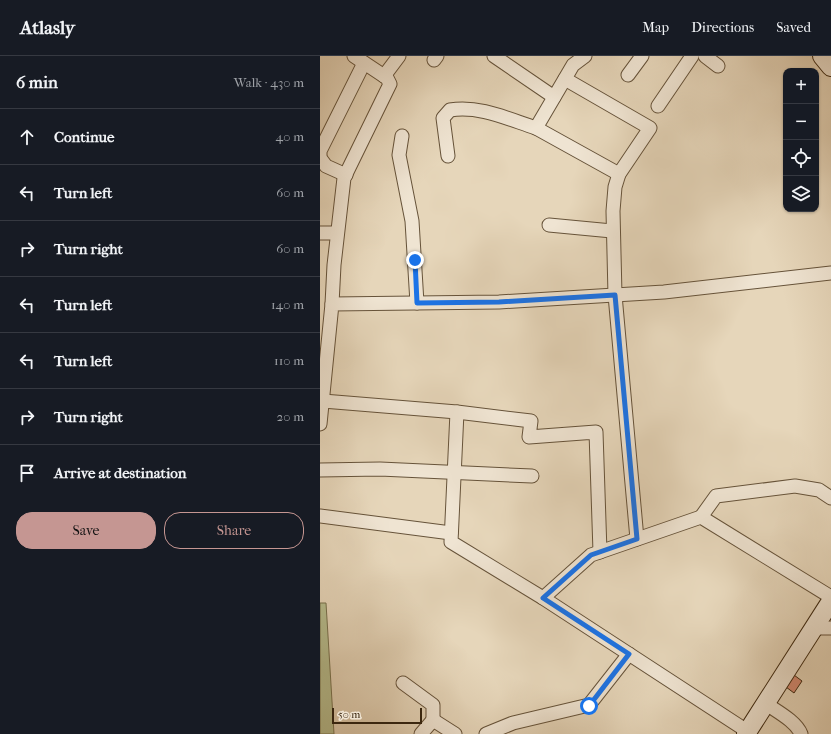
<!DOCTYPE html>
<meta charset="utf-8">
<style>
body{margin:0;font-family:"IM FELL French Canon",serif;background:#20242c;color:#f1f3f6}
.controls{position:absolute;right:12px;top:12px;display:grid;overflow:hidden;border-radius:8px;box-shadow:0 1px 3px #0004}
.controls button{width:36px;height:36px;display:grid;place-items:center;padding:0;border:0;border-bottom:1px solid #363941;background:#171b24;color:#f1f3f6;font:20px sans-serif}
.scale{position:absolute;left:12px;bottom:10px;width:90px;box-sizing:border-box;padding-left:4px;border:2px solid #3c270f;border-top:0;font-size:11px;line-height:14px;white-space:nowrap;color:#3c270f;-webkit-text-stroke:3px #efe4d2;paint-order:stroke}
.stop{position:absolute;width:12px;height:12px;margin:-9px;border:3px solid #1a73e8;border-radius:50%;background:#fff}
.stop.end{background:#1a73e8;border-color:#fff;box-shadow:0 1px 4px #0008}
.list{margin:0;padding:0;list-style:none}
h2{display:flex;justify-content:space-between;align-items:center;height:52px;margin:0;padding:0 16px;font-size:17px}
h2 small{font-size:13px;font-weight:400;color:#9ea1a6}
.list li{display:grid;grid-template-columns:26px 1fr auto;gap:12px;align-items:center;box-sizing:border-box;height:56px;padding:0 16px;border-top:1px solid #363941}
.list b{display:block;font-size:15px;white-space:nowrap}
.list em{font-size:13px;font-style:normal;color:#9ea1a6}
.actions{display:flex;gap:8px;padding:12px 16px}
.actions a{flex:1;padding:9px 0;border:1px solid #c59692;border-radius:16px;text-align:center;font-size:14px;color:#c59692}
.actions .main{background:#c59692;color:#111}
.icon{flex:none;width:22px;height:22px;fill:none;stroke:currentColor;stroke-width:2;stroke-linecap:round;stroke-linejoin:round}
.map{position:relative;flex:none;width:511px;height:678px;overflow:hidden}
header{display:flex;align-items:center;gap:24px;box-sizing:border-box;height:56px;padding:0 20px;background:#171b24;border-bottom:1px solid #363941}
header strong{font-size:19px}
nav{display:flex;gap:22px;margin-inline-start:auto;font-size:14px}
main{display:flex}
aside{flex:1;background:#171b24}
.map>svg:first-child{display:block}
.green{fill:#b6bd8f;stroke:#79724f}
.building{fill:#d48a72;stroke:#3c270f}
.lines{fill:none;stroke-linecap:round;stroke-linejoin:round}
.street-casing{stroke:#66533a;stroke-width:15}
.secondary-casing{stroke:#3c270f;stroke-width:20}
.street{stroke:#efe4d2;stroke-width:13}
.secondary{stroke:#efe4d2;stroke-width:18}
.route{stroke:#1a73e8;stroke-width:5}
</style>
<header>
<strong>Atlasly</strong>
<nav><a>Map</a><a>Directions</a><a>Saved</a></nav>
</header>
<main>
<aside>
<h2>6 min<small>Walk · 430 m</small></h2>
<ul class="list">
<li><svg class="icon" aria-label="ahead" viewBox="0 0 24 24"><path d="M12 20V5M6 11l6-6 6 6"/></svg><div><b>Continue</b></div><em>40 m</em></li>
<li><svg class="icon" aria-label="left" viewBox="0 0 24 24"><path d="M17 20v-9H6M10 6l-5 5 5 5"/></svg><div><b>Turn left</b></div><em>60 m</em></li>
<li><svg class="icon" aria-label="right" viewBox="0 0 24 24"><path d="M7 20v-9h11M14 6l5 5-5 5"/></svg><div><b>Turn right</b></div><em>60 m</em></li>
<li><svg class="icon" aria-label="left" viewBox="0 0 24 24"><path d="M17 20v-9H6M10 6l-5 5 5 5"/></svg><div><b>Turn left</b></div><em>140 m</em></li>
<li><svg class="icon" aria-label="left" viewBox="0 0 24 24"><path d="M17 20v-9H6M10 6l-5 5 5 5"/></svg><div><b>Turn left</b></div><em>110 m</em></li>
<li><svg class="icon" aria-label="right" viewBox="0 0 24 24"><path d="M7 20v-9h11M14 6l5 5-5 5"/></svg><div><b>Turn right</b></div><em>20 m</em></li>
<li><svg class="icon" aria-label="arrive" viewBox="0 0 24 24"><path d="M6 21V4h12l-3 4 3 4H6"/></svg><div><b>Arrive at destination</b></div></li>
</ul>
<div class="actions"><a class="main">Save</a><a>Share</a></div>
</aside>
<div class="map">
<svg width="511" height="678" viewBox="0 0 511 678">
<rect width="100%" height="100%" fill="#e6d6ba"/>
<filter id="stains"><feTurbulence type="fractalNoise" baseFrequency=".005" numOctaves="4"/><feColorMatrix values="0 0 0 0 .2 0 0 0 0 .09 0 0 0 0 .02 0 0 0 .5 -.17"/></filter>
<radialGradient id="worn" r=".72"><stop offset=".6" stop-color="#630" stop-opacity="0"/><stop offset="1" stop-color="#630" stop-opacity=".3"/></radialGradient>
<!-- green -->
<polygon class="green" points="0,547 6,547 14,678 0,678"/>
<!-- building -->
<polygon class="building" points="474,619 482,625 474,637 466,631"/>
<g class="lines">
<!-- street casing -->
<g class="street-casing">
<g id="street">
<polyline points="174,0 234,41"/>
<polyline points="265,0 253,9 216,72 299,118"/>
<polyline points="385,0 398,10"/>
<polyline points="114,4 117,0"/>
<polyline points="308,19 322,0"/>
<polyline points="64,20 79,0"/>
<polyline points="245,23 330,72 299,118 295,131 293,155 295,239 317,483"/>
<polyline points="338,50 372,0"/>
<polyline points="82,80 79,99 92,165 97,247"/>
<polyline points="0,99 0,95 44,7"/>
<path d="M128,100l-5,-38 7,-8c29,-5 58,9 86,18"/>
<polyline points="0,102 6,110 26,119"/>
<polyline points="229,169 292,175"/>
<polyline points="0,177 17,177"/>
<polyline points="12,248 14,209 24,122 70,28 67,22 34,0"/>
<polyline points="3,345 137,356 131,486 223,542"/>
<polyline points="137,356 211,365 209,381 276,376 280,496"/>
<polyline points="0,368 12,248 179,246 344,236 511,217"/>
<polyline points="0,414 60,413 212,420"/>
<polyline points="0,460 131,477"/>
<polyline points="381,461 396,440 475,430 499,434 511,442"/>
<polyline points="494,572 511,572"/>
<polyline points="83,627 113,649 113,664"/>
<path d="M445,647c11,8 31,18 36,31"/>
<polyline points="427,675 223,542 271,499 381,461 511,541"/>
<polyline points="101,678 113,664 135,678"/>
<polyline points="166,678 193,667 269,649 309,598"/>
</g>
</g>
<!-- secondary casing -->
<g class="secondary-casing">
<g id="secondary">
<polyline points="502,0 511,11"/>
<polyline points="426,678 511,545"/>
</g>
</g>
<!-- street -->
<use href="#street" class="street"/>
<!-- secondary -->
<use href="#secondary" class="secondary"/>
</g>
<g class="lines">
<!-- route -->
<polyline class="route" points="95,204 97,247 179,246 295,239 317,483 271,499 223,542 309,598 269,650"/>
</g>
<rect width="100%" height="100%" filter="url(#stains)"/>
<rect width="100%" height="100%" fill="url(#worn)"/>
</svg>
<div class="controls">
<button>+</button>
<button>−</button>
<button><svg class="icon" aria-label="locate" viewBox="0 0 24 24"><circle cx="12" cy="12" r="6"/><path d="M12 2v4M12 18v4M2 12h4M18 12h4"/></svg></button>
<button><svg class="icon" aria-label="layers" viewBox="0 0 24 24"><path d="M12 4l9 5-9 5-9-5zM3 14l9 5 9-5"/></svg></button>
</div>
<div class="scale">50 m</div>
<div class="stop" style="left:269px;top:650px"></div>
<div class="stop end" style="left:95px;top:204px"></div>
</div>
</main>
